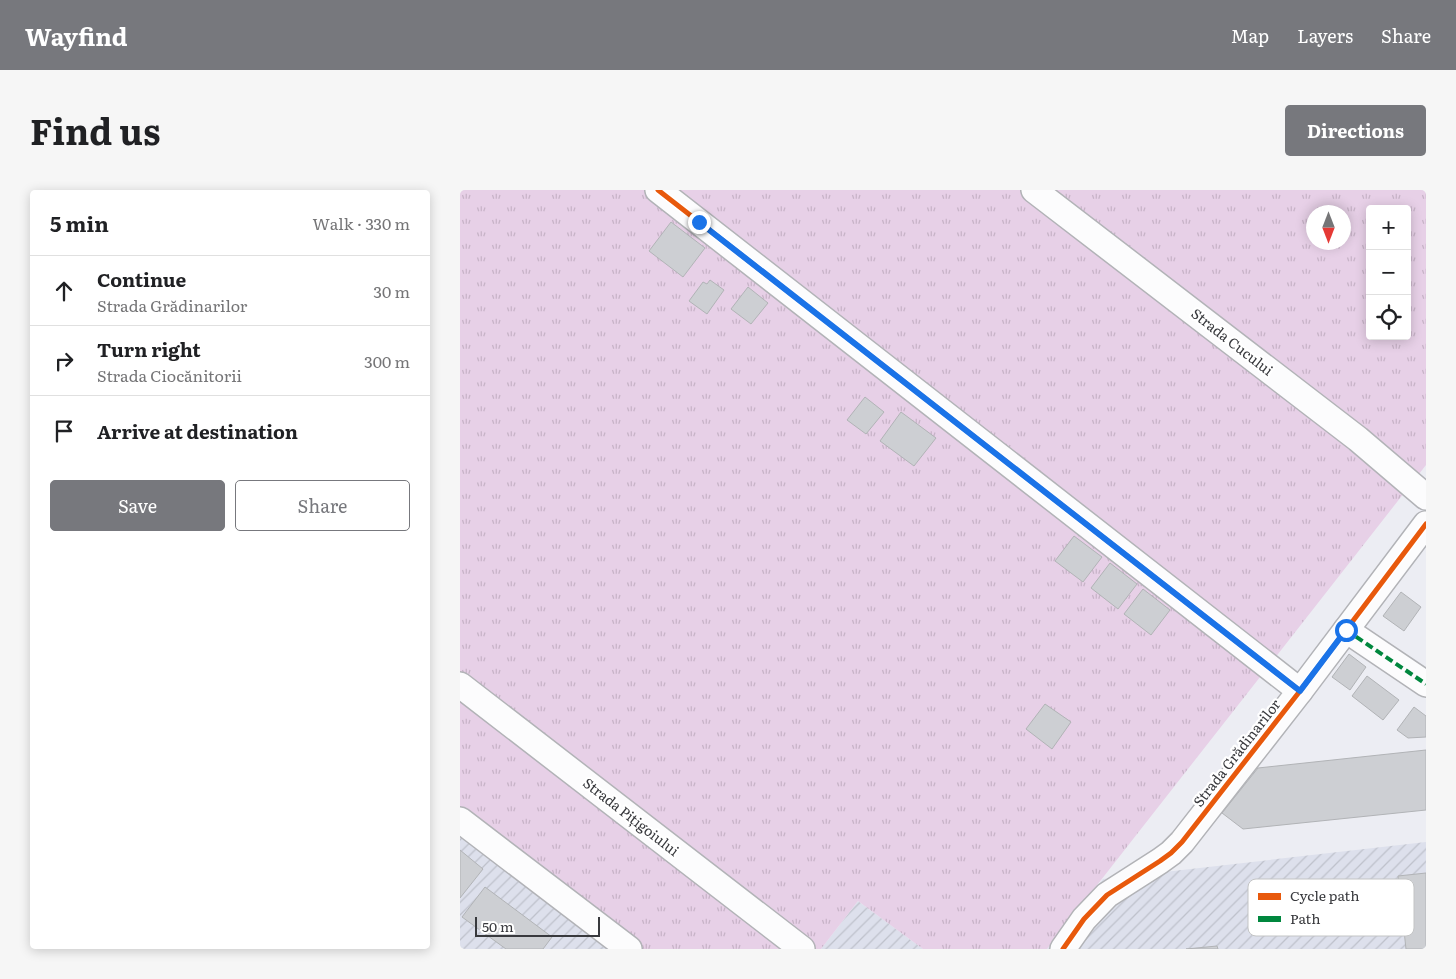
<!DOCTYPE html>
<meta charset="utf-8">
<style>
body{margin:0;font-family:Literata,serif;background:#f6f6f6;color:#202124}
.controls{position:absolute;right:15px;top:15px;display:grid;overflow:hidden;border-radius:5px;box-shadow:0 2px 12px #0003}
.controls button{width:45px;height:45px;display:grid;place-items:center;padding:0;border:0;border-bottom:1px solid #e0e0e0;background:#fff;color:#202124;font:25px sans-serif}
.compass{position:absolute;left:846px;top:15px;width:45px;height:45px;border-radius:50%;background:#fff;box-shadow:0 2px 12px #0003;rotate:180deg}
.scale{position:absolute;left:15px;bottom:12px;width:125px;box-sizing:border-box;padding-left:5px;border:2px solid #38393d;border-top:0;font-size:14px;line-height:18px;white-space:nowrap;color:#38393d;-webkit-text-stroke:4px #fff;paint-order:stroke}
.stop{position:absolute;width:15px;height:15px;margin:-11px;border:4px solid #1a73e8;border-radius:50%;background:#fff}
.stop.end{background:#1a73e8;border-color:#fff;box-shadow:0 1px 5px #0008}
.list{margin:0;padding:0;list-style:none}
h2{display:flex;justify-content:space-between;align-items:center;height:65px;margin:0;padding:0 20px;font-size:21px}
h2 small{font-size:16px;font-weight:400;color:#757577}
.list li{display:grid;grid-template-columns:32px 1fr auto;gap:15px;align-items:center;box-sizing:border-box;height:70px;padding:0 20px;border-top:1px solid #e0e0e0}
.list b{display:block;font-size:19px;white-space:nowrap}
.list p{margin:0;font-size:16px;white-space:nowrap;color:#757577}
.list em{font-size:16px;font-style:normal;color:#757577}
.actions{display:flex;gap:10px;padding:15px 20px}
.actions a{flex:1;padding:11px 0;border:1px solid #77787d;border-radius:5px;text-align:center;font-size:18px;color:#77787d}
.actions .main{background:#77787d;color:#fff}
.icon{flex:none;width:28px;height:28px;fill:none;stroke:currentColor;stroke-width:2;stroke-linecap:round;stroke-linejoin:round}
.map{position:relative;flex:none;width:966px;height:759px;overflow:hidden;border-radius:5px}
header{display:flex;align-items:center;gap:30px;box-sizing:border-box;height:70px;padding:0 25px;background:#77787d;color:#fff}
header strong{font-size:24px}
nav{display:flex;gap:28px;margin-inline-start:auto;font-size:18px}
.intro{display:flex;align-items:center;justify-content:space-between;box-sizing:border-box;height:120px;padding:0 30px}
h1{margin:0;font-size:35px}
.button{padding:12px 22px;border-radius:5px;background:#77787d;color:#fff;font-size:18px;font-weight:700}
main{display:flex;gap:30px;padding:0 30px}
aside{flex:1;background:#fff;border-radius:5px;box-shadow:0 2px 12px #0003}
.map>svg:first-child{display:block}
.industrial{fill:url(#industrial-furrows)}
.grass{fill:url(#grass-tufts);fill-rule:evenodd}
.building{fill:#cdcfd3;stroke:#b1b3b6}
.lines{fill:none;stroke-linecap:round;stroke-linejoin:round}
.minor-casing{stroke:#b2b3b7;stroke-width:28}
.minor{stroke:#fcfcfd;stroke-width:25}
.quiet{stroke:#00873e;stroke-width:4;stroke-dasharray:8 4;stroke-linecap:butt}
.cycleway-casing{stroke:#fff;stroke-width:8}
.cycleway{stroke:#e8590c;stroke-width:5}
.route{stroke:#1a73e8;stroke-width:6}
.labels{text-anchor:middle;stroke-width:4.5;stroke-linejoin:round;paint-order:stroke}
.street-label{font-size:14px;fill:#38393d;stroke:#fff}
.key{fill:#fff;stroke:#c3c4c5;stroke-width:1}
.key-label{font-size:14px;fill:#38393d}
</style>
<header>
<strong>Wayfind</strong>
<nav><a>Map</a><a>Layers</a><a>Share</a></nav>
</header>
<div class="intro"><h1>Find us</h1><a class="button">Directions</a></div>
<main>
<aside>
<h2>5 min<small>Walk · 330 m</small></h2>
<ul class="list">
<li><svg class="icon" aria-label="ahead" viewBox="0 0 24 24"><path d="M12 20V5M6 11l6-6 6 6"/></svg><div><b>Continue</b><p>Strada Grădinarilor</p></div><em>30 m</em></li>
<li><svg class="icon" aria-label="right" viewBox="0 0 24 24"><path d="M7 20v-9h11M14 6l5 5-5 5"/></svg><div><b>Turn right</b><p>Strada Ciocănitorii</p></div><em>300 m</em></li>
<li><svg class="icon" aria-label="arrive" viewBox="0 0 24 24"><path d="M6 21V4h12l-3 4 3 4H6"/></svg><div><b>Arrive at destination</b></div></li>
</ul>
<div class="actions"><a class="main">Save</a><a>Share</a></div>
</aside>
<div class="map">
<svg width="966" height="759" viewBox="0 0 966 759">
<defs>
<pattern id="industrial-furrows" width="10" height="10" patternUnits="userSpaceOnUse" patternTransform="scale(1.25)"><rect width="10" height="10" fill="#dde0ec"/><path d="M-1 1l2-2M0 10L10 0M9 11l2-2" fill="none" stroke="#bec1cb"/></pattern>
<pattern id="grass-tufts" width="24" height="20" patternUnits="userSpaceOnUse" patternTransform="scale(1.25)"><rect width="24" height="20" fill="#e7d0e7"/><path d="M3 7l-1-3M5 7V3M7 7l1-3M15 17l-1-3M17 17v-4M19 17l1-3" fill="none" stroke="#c7b3c7"/></pattern>
</defs>
<rect width="100%" height="100%" fill="#ecedf3"/>
<!-- industrial -->
<g class="industrial">
<polygon points="0,640 156,759 0,759"/>
<polygon points="966,652 966,759 587,759 643,689"/>
<polygon points="398,711 463,759 361,759"/>
</g>
<!-- grass -->
<path class="grass" d="M0,0h966v275l-379,484h-124l-65,-48 -37,48h-205l-156,-119zM910,19h37v127h-37zM854,22h30v30h-30z"/>
<!-- building -->
<g class="building">
<polygon points="211,32 245,58 223,87 189,61"/>
<polygon points="250,90 264,100 247,124 229,111 243,92 247,94"/>
<polygon points="288,97 308,113 291,134 271,119"/>
<polygon points="405,207 424,222 406,244 387,230"/>
<polygon points="441,222 476,248 454,276 420,251"/>
<polygon points="614,346 642,367 623,392 595,371"/>
<polygon points="650,373 677,394 658,419 631,398"/>
<polygon points="683,399 710,420 691,445 664,424"/>
<polygon points="941,402 961,417 944,441 923,426"/>
<polygon points="889,464 906,477 890,500 872,487"/>
<polygon points="907,486 939,510 923,530 892,506"/>
<polygon points="585,514 611,532 592,559 566,539"/>
<polygon points="954,517 966,526 966,547 948,548 937,540"/>
<polygon points="966,560 966,620 783,639 762,623 798,578"/>
<polygon points="0,660 23,679 0,708"/>
<polygon points="966,683 966,759 946,759 938,686"/>
<polygon points="25,697 92,747 83,759 46,759 2,727"/>
<polygon points="757,756 758,759 726,759"/>
</g>
<g class="lines">
<!-- minor casing -->
<g class="minor-casing">
<g id="minor">
<polyline points="198,0 840,501"/>
<polyline points="574,0 898,249 966,307"/>
<polyline points="886,440 966,494"/>
<polyline points="0,495 342,759"/>
<polyline points="0,630 169,759"/>
<polyline points="603,759 624,729 647,705 700,671 711,663 722,652 840,501 966,334"/>
</g>
</g>
<!-- minor -->
<use href="#minor" class="minor"/>
<!-- quiet -->
<polyline class="quiet" points="886,440 966,494"/>
<!-- cycleway casing -->
<g class="cycleway-casing">
<g id="cycleway">
<polyline points="198,0 840,501"/>
<polyline points="603,759 624,729 647,705 700,671 711,663 722,652 840,501 966,334"/>
</g>
</g>
<!-- cycleway -->
<use href="#cycleway" class="cycleway"/>
</g>
<g class="lines">
<!-- route -->
<polyline class="route" points="239,32 840,501 886,440"/>
</g>
<g class="labels">
<!-- street labels -->
<g class="street-label">
<text transform="translate(772 152) rotate(38)" y="5">Strada Cucului</text>
<text transform="translate(777 563) rotate(-52)" y="5">Strada Grădinarilor</text>
<text transform="translate(171 627) rotate(38)" y="5">Strada Pițigoiului</text>
</g>
</g>
<!-- legend -->
<rect x="788" y="689" width="166" height="57" rx="8" class="key"/>
<rect x="798" y="703" width="23" height="7" fill="#e8590c"/>
<rect x="798" y="726" width="23" height="6" fill="#00873e"/>
<g class="key-label">
<text x="830" y="711">Cycle path</text>
<text x="830" y="734">Path</text>
</g>
</svg>
<div class="controls">
<button>+</button>
<button>−</button>
<button><svg class="icon" aria-label="locate" viewBox="0 0 24 24"><circle cx="12" cy="12" r="6"/><path d="M12 2v4M12 18v4M2 12h4M18 12h4"/></svg></button>
</div>
<svg class="compass" viewBox="-18 -18 36 36"><path d="M0-13l5 13h-10z" fill="#e53935"/><path d="M0 13l5-13h-10z" fill="#757577"/></svg>
<div class="scale">50 m</div>
<div class="stop" style="left:886px;top:440px"></div>
<div class="stop end" style="left:239px;top:32px"></div>
</div>
</main>
